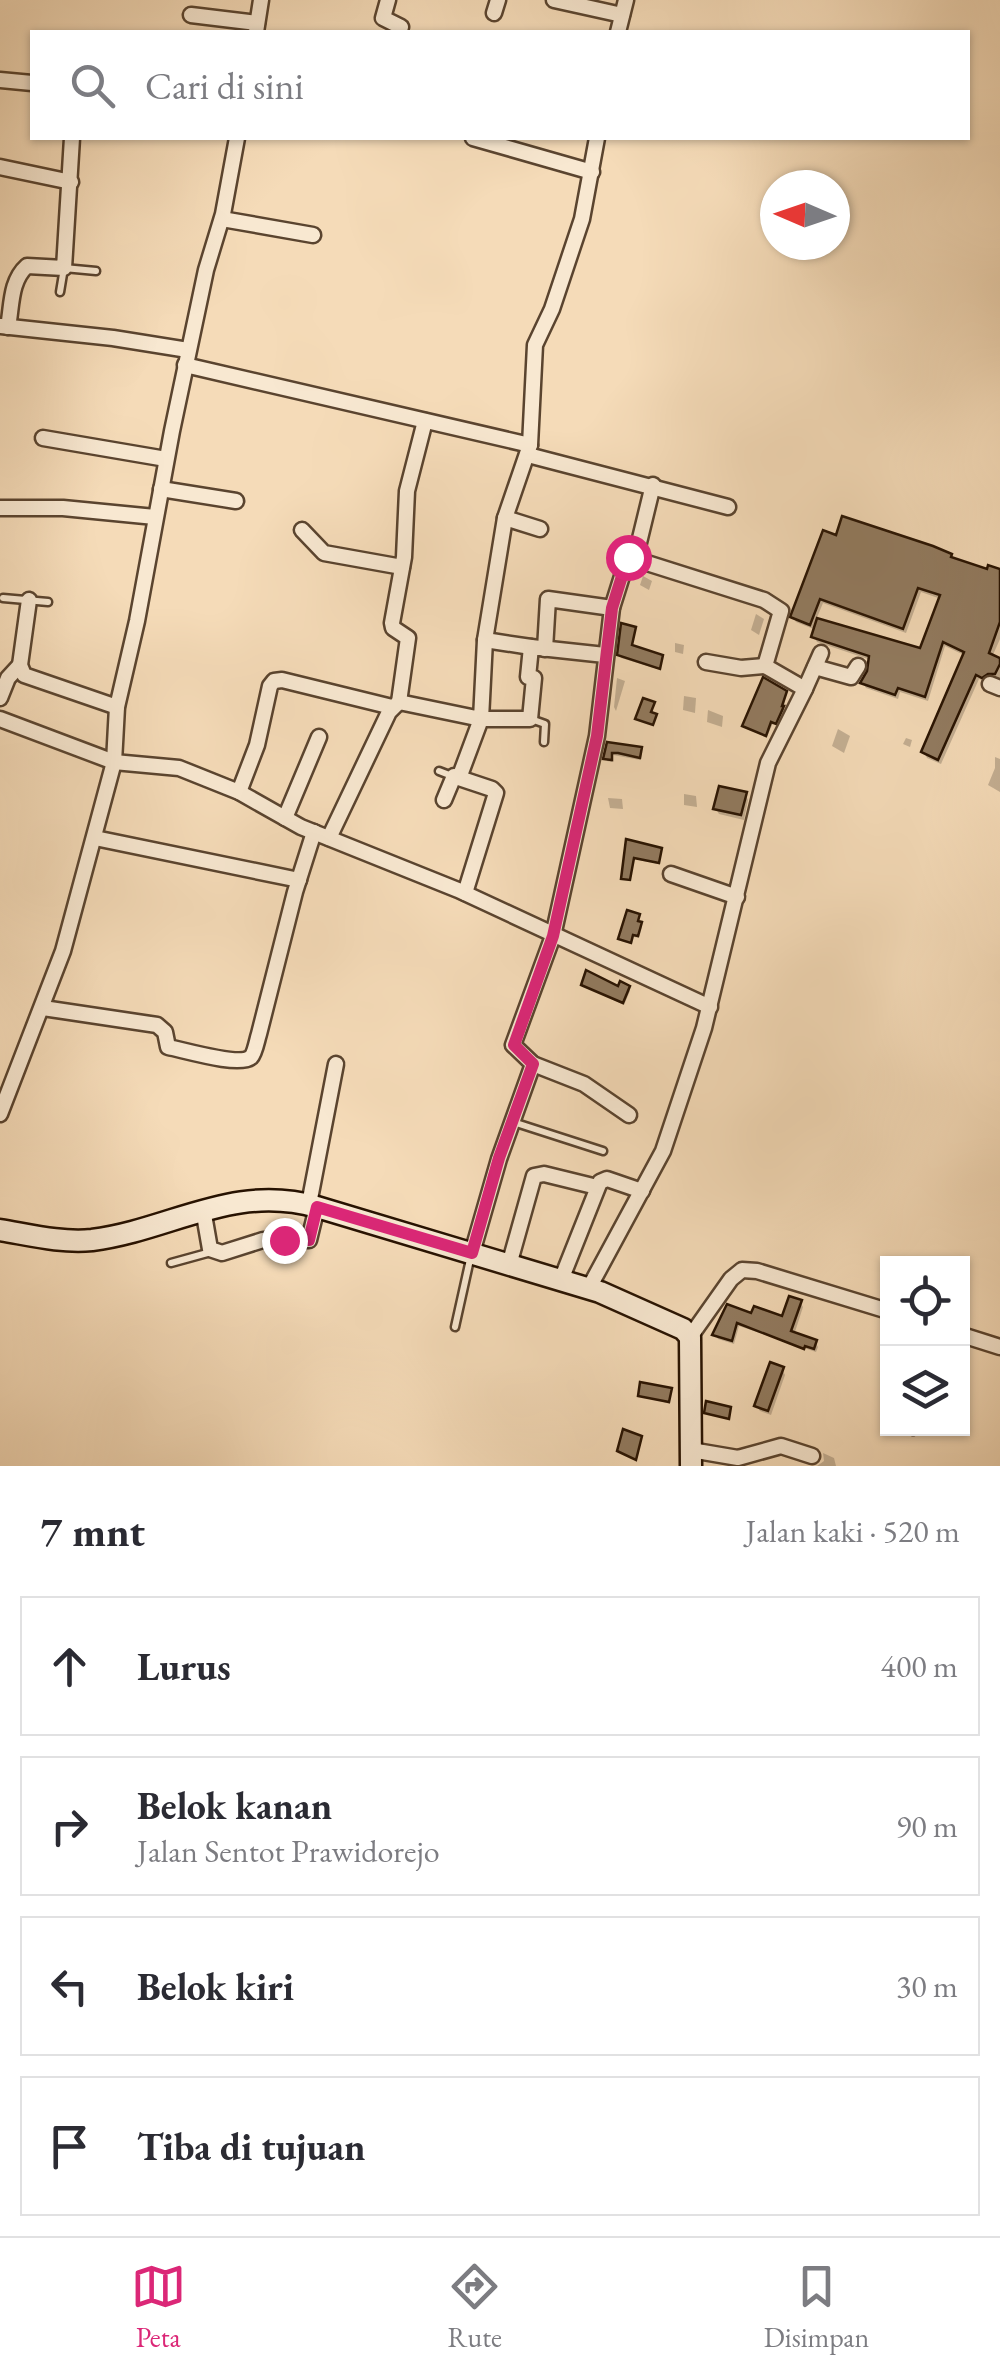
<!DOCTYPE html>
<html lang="id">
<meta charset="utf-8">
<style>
body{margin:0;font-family:"EB Garamond",serif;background:#f7f7f7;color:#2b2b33}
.controls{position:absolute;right:30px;bottom:30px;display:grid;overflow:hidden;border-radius:0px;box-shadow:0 2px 8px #0004}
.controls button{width:90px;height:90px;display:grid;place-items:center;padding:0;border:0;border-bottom:2px solid #e1e1e2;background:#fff;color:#2b2b33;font:50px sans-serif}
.compass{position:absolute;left:760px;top:170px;width:90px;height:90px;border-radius:50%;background:#fff;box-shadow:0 2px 8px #0004;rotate:272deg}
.stop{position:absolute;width:30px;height:30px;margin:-22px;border:8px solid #db2777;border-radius:50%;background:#fff}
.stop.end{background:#db2777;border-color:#fff;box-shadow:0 2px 10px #0008}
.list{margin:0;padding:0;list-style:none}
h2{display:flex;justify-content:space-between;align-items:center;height:130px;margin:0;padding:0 40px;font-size:42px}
h2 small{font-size:32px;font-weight:400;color:#7c7c81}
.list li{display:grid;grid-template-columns:65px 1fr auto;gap:30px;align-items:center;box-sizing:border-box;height:140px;margin:0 20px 20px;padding:0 20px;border:2px solid #e1e1e2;border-radius:0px}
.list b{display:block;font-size:38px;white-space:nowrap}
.list p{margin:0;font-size:32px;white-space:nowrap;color:#7c7c81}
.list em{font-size:32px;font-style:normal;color:#7c7c81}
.icon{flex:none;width:55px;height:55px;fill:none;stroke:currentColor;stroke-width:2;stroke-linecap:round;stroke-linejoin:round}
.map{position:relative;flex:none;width:1000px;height:1466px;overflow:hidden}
.search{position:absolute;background:#fff;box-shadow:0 2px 8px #0004;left:30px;right:30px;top:30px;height:110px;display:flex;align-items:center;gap:25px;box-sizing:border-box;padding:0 35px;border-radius:0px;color:#7c7c81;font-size:38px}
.sheet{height:770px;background:#fff}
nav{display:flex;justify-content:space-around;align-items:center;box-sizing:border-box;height:140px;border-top:2px solid #e1e1e2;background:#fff;font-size:28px;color:#7c7c81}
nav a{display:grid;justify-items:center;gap:5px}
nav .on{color:#db2777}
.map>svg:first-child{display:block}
.shadow{fill:#0003;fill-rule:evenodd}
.building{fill:#927b60;stroke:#271201;stroke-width:2.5}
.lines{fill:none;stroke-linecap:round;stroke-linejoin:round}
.service-casing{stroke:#5a442f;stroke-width:11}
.minor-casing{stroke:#5a442f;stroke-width:19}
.secondary-casing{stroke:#271201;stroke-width:25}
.service{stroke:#f8e8d1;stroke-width:6}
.minor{stroke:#f8e8d1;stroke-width:14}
.secondary{stroke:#f8e8d1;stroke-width:20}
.route{stroke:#db2777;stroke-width:12}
</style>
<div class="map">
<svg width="1000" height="1466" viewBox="0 0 1000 1466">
<rect width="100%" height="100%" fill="#f5dbb8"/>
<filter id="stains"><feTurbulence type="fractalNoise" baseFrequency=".002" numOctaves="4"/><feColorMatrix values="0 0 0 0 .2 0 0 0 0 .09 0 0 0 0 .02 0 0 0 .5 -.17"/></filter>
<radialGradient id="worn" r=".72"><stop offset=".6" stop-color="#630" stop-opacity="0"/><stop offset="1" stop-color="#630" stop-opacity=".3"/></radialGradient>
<!-- shadow -->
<g class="shadow">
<path d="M824,533l128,27 36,13 12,-1v67l-8,18 8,4v19l-14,2 -7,-3 -38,85 -14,-6 -3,-6 42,-96 -21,-10 -17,55 -28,-9 -2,7 -32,-11 -3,-5 8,-23 -54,-18 -3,-5 2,-7 -20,-8 -3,-5zM921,592l20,7 -20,52 -105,-31 7,-17 83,30z"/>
<polygon points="643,576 652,581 649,590 640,585"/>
<polygon points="756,614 764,619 759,635 751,630"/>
<polygon points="634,629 632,647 662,658 661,670 621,658 620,655"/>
<polygon points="675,643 684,645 683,654 675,652"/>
<polygon points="617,678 625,681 616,711 614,707"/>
<polygon points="785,693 784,711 777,725 773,723 767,737 747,729 745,726"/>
<polygon points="684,696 696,698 695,713 683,710"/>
<polygon points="708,710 723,716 722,727 707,722"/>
<polygon points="838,729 850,736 844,753 832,746"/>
<polygon points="906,738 912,740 910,747 903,744"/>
<polygon points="608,745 641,749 640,760 613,755 612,762 607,761"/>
<polygon points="995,757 1000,759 1000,792 988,785 995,768"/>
<polygon points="684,794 696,796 697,807 684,805"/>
<polygon points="745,794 748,800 744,820 719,814 716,809"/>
<polygon points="608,798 622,799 623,809 610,808"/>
<polygon points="628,842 662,852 659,864 634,859 630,881 623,878"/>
<polygon points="638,916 642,927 639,938 634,937 632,944 622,941 620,938"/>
<polygon points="583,985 628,988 630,991 624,1005"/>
<polygon points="800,1302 803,1307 794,1335 815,1342 818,1347 816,1352 739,1326 734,1344 718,1339 715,1335 728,1307 753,1316 784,1319"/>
<polygon points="782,1369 785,1375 771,1415 760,1411 757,1406"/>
<polygon points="670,1390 670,1404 640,1395"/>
<polygon points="823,1453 834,1458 836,1466 817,1466 824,1461"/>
</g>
<!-- building -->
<g class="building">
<polygon points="842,516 933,546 952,554 951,557 987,569 988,565 1000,569 1000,622 989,653 1000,658 1000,664 995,674 988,674 982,678 976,675 938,760 921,752 964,652 943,642 925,697 898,688 895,695 860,683 867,671 869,656 811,637 817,618 920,648 940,595 918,588 903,629 820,599 810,625 790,617 823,530 836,535"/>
<polygon points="621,623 636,627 632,645 663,655 660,669 617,655"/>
<polygon points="763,677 787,691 782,706 784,706 776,724 771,722 766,736 742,726"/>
<polygon points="643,698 655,702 651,712 657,714 653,725 635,719"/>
<polygon points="607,742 642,747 640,758 618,753 612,753 612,760 603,759"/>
<polygon points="719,786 747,792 741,815 713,809"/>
<polygon points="626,839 662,848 659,863 634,858 630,880 621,879"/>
<polygon points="627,910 640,914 638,921 642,922 638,936 633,935 631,943 618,939"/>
<polygon points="586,970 618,986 620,981 630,986 623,1003 581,985"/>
<polygon points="789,1296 802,1300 791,1331 817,1340 814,1349 805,1346 804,1349 737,1323 732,1341 712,1335 727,1304 751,1313 754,1306 782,1316"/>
<polygon points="770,1362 784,1367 768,1411 754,1406"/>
<polygon points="640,1382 672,1388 669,1402 638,1396"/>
<polygon points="706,1401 731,1407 729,1419 704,1413"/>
<polygon points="623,1429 642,1436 636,1460 617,1451"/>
</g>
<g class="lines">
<!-- service casing -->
<g class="service-casing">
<g id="service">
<polyline points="60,292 64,268 96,271"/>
<polyline points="3,598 48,602"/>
<polyline points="531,719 545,724 544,742"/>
<polyline points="439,771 452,776"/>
<polyline points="513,1122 603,1151"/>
<polyline points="171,1263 211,1252"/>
<polyline points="455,1327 471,1255"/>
<polyline points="913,1431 914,1428"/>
</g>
</g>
<!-- minor casing -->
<g class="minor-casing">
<g id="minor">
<polyline points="388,0 383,18 401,27"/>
<polyline points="554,0 622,15"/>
<polyline points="494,13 498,0"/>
<polyline points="191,15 257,23"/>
<polyline points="256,32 261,0"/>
<polyline points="618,32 626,0"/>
<polyline points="0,80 32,83"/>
<polyline points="473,138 592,172"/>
<polyline points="0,167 71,182"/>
<polyline points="222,219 313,235"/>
<polyline points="1,326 113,338 188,350"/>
<path d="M8,327c4,-21 2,-46 19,-61l37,2 8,-130"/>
<polyline points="185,365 530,445"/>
<polyline points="43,438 166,459"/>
<polyline points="528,455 728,507"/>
<polyline points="161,489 236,501"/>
<polyline points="0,508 63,508 155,517"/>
<polyline points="505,518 540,529"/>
<polyline points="302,530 324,553 402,567"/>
<polyline points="635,559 653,485"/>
<polyline points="29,600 20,665 24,675 117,707"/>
<polyline points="485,640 531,647"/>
<polyline points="545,649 548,599 612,608"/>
<polyline points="706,662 741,668 765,666"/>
<polyline points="815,667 851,677 858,666"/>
<polyline points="990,684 1000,688"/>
<polyline points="805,689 821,653"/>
<polyline points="0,698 8,678 20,665"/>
<polyline points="399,702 408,638 393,628 392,623 404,557 407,491 425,421"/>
<polyline points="0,719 114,762 179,768 239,792 301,827 458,890 710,1007"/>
<polyline points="459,778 492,789 496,793 465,893"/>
<polyline points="239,792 257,745 270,686 274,681 282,680 392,707"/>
<polyline points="444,800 454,776 459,778 481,719 530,719 534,678 528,677 531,647 605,655"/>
<polyline points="285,818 319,737"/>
<polyline points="95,838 299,880"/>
<polyline points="329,838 389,712 399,702 481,719 485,640 505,518 530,445 535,345 552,309 582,219 597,138"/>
<polyline points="671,874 737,897"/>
<path d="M43,1008l114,17 8,7 3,15c16,3 72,20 83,10 4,-4 6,-17 8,-23l36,-142 19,-60"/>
<polyline points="533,1064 584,1084 629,1115"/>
<polyline points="0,1114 63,951 114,762 117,707 137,621 172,431 206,270 223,214 237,138"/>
<polyline points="309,1204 336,1064"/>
<polyline points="203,1209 210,1249 222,1253 263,1240 309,1240 317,1207"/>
<polyline points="472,1253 499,1159 533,1064 513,1045 553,936 597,736 612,608 628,557 764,600 781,611 765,666 805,689 768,763 704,1028 663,1151 589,1288"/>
<polyline points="509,1265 534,1176 544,1174 597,1187"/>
<polyline points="561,1280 600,1182 607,1179 642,1191"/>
<polyline points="962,1335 1000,1347"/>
<polyline points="690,1337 731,1279 742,1270 757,1271 888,1311"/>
<polyline points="691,1450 738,1458 781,1446 812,1456"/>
</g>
</g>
<!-- secondary casing -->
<g class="secondary-casing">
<path id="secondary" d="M0,1230c30,5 61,13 92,10 79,-10 141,-57 225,-33l283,85 83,37 7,8 1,129"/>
</g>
<!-- service -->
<use href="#service" class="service"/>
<!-- minor -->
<use href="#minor" class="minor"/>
<!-- secondary -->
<use href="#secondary" class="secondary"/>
</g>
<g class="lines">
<!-- route -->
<polyline class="route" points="284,1240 309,1240 317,1207 472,1253 499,1158 533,1064 514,1045 553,936 597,736 612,608 628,557"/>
</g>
<rect width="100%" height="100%" filter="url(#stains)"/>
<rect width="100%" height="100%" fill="url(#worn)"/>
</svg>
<div class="controls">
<button><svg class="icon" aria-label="locate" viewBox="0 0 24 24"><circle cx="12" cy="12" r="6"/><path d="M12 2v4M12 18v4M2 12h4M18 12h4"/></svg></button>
<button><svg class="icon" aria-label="layers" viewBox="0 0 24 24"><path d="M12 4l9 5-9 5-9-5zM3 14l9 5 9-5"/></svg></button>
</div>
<svg class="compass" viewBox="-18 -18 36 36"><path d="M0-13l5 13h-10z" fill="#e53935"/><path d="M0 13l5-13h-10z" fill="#7c7c81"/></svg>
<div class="stop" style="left:628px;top:557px"></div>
<div class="stop end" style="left:284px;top:1240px"></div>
<div class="search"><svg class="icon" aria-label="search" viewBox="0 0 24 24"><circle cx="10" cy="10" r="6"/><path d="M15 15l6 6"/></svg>Cari di sini</div>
</div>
<section class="sheet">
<h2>7 mnt<small>Jalan kaki · 520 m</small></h2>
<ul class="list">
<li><svg class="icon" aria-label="ahead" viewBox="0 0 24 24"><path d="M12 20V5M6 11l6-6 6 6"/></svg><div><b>Lurus</b></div><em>400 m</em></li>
<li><svg class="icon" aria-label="right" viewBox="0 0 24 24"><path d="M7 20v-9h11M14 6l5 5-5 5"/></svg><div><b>Belok kanan</b><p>Jalan Sentot Prawidorejo</p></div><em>90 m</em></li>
<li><svg class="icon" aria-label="left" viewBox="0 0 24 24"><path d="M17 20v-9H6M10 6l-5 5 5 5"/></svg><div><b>Belok kiri</b></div><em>30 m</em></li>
<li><svg class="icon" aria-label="arrive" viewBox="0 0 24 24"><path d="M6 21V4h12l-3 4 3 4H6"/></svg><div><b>Tiba di tujuan</b></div></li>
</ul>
</section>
<nav>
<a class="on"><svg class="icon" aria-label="map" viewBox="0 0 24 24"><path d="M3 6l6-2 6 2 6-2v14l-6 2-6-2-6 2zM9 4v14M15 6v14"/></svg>Peta</a>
<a><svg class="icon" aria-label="directions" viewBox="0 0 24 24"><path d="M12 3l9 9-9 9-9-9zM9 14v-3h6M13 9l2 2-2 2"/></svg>Rute</a>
<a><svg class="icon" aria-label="saved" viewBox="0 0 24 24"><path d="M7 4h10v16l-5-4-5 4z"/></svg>Disimpan</a>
</nav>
